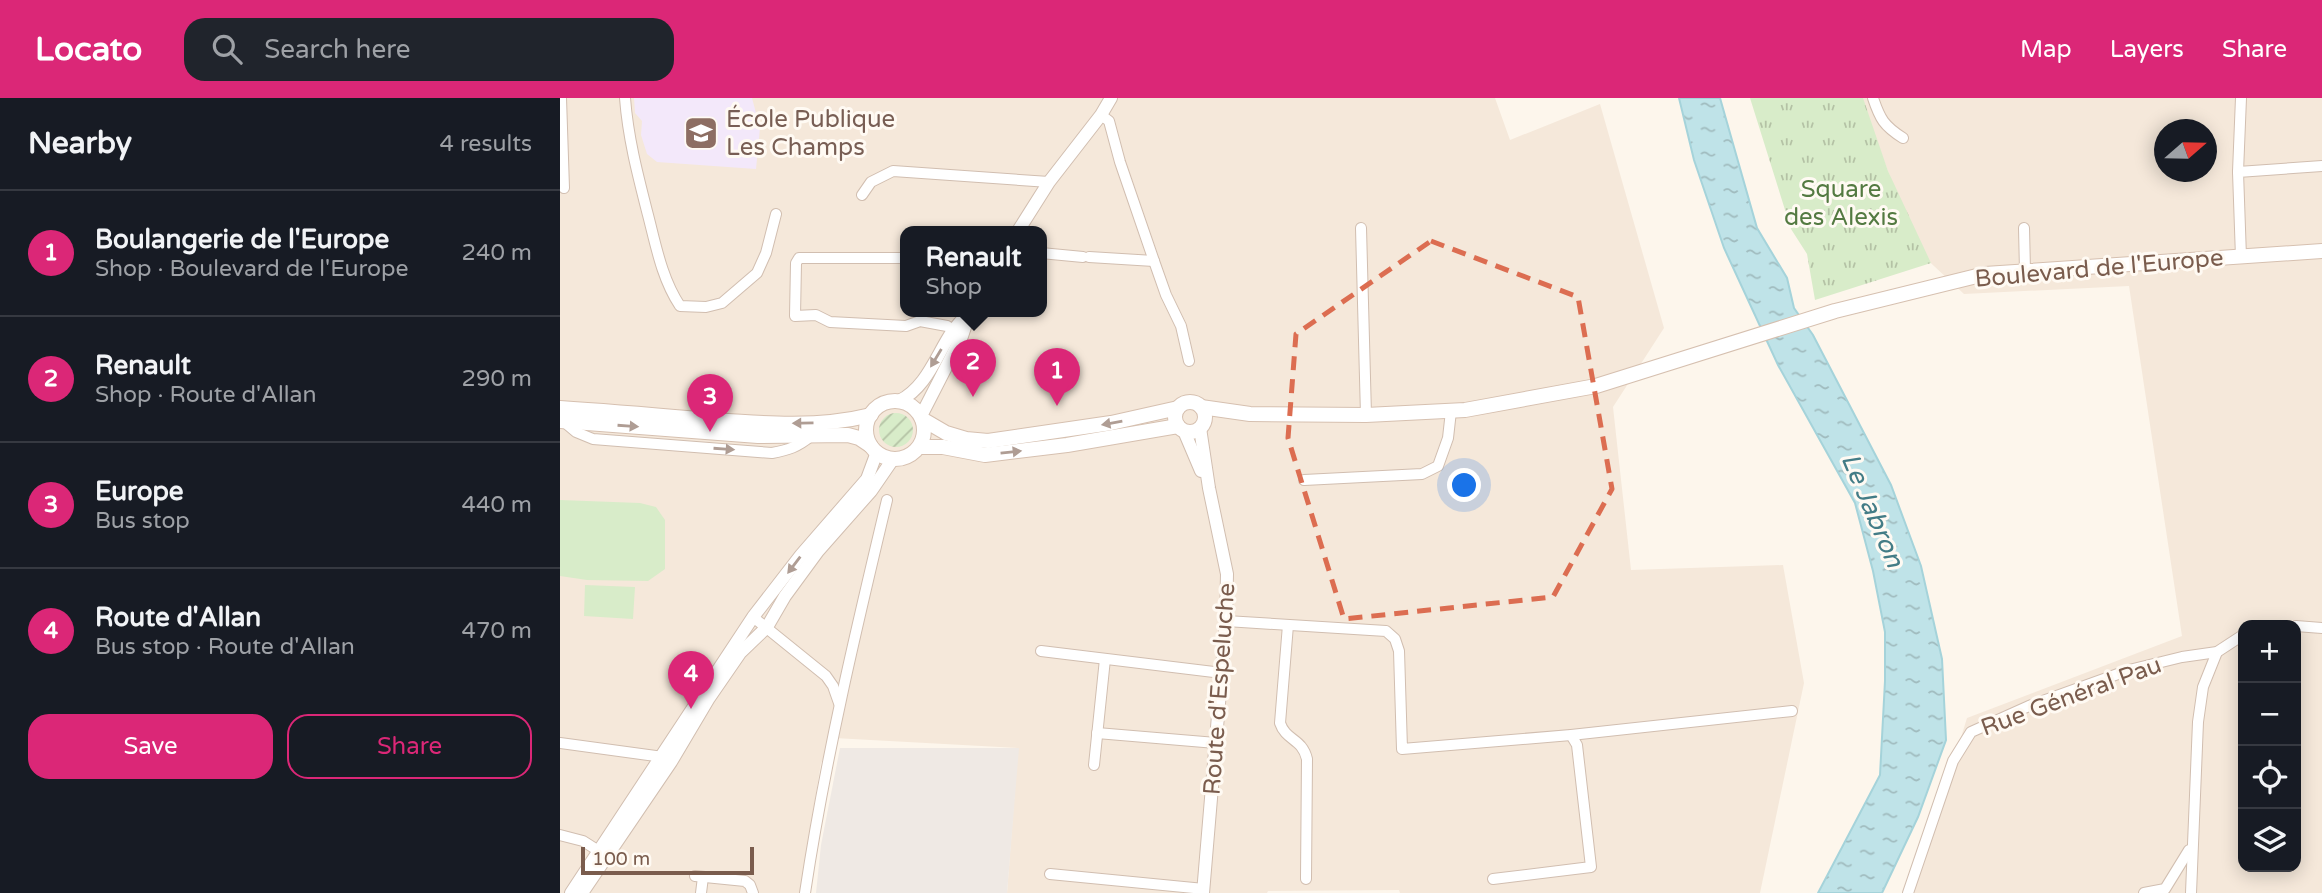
<!DOCTYPE html>
<meta charset="utf-8">
<style>
body{margin:0;font-family:"Varela Round",sans-serif;background:#20242c;color:#f1f3f6}
.controls{position:absolute;right:21px;bottom:21px;display:grid;overflow:hidden;border-radius:14px;box-shadow:0 4px 18px #0003}
.controls button{width:63px;height:63px;display:grid;place-items:center;padding:0;border:0;border-bottom:2px solid #363941;background:#171b24;color:#f1f3f6;font:35px sans-serif}
.compass{position:absolute;left:1594px;top:21px;width:63px;height:63px;border-radius:50%;background:#171b24;box-shadow:0 4px 18px #0003;rotate:70deg}
.scale{position:absolute;left:21px;bottom:18px;width:173px;box-sizing:border-box;padding-left:7px;border:4px solid #7a5c4d;border-top:0;font-size:19px;line-height:24px;white-space:nowrap;color:#7a5c4d;-webkit-text-stroke:5px #fffaf3;paint-order:stroke}
.you{position:absolute;left:905px;top:388px;width:24px;height:24px;margin:-18px;border:5px solid #fff;border-radius:50%;background:#1a73e8;box-shadow:0 0 0 10px #1a73e833}
.badge{display:grid;place-items:center;width:46px;height:46px;border-radius:50%;background:#db2777;color:#fff;font-size:23px;font-weight:700}
.pin{position:absolute;translate:-50% -58px;filter:drop-shadow(0 2px 4px #0008)}
.pin::after{content:'';position:absolute;top:37px;width:24px;height:21px;background:inherit;clip-path:polygon(0 0,100% 0,50% 100%)}
.popup{position:absolute;left:340px;top:128px;width:147px;height:91px;box-sizing:border-box;display:grid;place-content:center;border-radius:14px;background:#171b24;filter:drop-shadow(0 2px 5px #0005);font-size:23px;white-space:nowrap;color:#9ea1a6}
.popup b{font-size:26px;color:#f1f3f6}
.popup::after{content:'';position:absolute;left:50%;top:100%;margin-left:-14px;border:14px solid transparent;border-top-color:#171b24}
.list{margin:0;padding:0;list-style:none}
h2{display:flex;justify-content:space-between;align-items:center;height:91px;margin:0;padding:0 28px;font-size:30px}
h2 small{font-size:23px;font-weight:400;color:#9ea1a6}
.list li{display:grid;grid-template-columns:46px 1fr auto;gap:21px;align-items:center;box-sizing:border-box;height:126px;padding:0 28px;border-top:2px solid #363941}
.list b{display:block;font-size:26px;white-space:nowrap}
.list p{margin:0;font-size:23px;white-space:nowrap;color:#9ea1a6}
.list em{font-size:23px;font-style:normal;color:#9ea1a6}
.actions{display:flex;gap:14px;padding:21px 28px}
.actions a{flex:1;padding:16px 0;border:2px solid #db2777;border-radius:21px;text-align:center;font-size:24px;color:#db2777}
.actions .main{background:#db2777;color:#fff}
.icon{flex:none;width:38px;height:38px;fill:none;stroke:currentColor;stroke-width:2;stroke-linecap:round;stroke-linejoin:round}
.map{position:relative;flex:none;width:1762px;height:795px;overflow:hidden}
header{display:flex;align-items:center;gap:42px;box-sizing:border-box;height:98px;padding:0 35px;background:#db2777;color:#fff}
header strong{font-size:33px}
nav{display:flex;gap:38px;margin-inline-start:auto;font-size:24px}
.search{width:490px;height:63px;background:#20242c;display:flex;align-items:center;gap:18px;box-sizing:border-box;padding:0 24px;border-radius:21px;color:#9ea1a6;font-size:26px}
main{display:flex}
aside{flex:1;background:#171b24}
.map>svg:first-child{display:block}
.residential{fill:#f5e8da;fill-rule:evenodd}
.industrial{fill:#efe9e4}
.education{fill:#f3e8fa}
.grass{fill:#d8ecc9}
.park{fill:url(#park-tufts)}
.garden{fill:url(#garden-furrows)}
.water{fill:url(#water-ripples);stroke:#a5d3da;stroke-width:2}
.lines{fill:none;stroke-linecap:round;stroke-linejoin:round}
.minor-casing{stroke:#d1beb0;stroke-width:12}
.tertiary-casing{stroke:#d1beb0;stroke-width:14}
.secondary-casing{stroke:#d6c0b0;stroke-width:16}
.minor{stroke:#fff;stroke-width:10}
.tertiary{stroke:#fff;stroke-width:12}
.secondary{stroke:#fff;stroke-width:14}
.oneway{fill:#af9d94}
.marked{fill:none;stroke:#dc6d51;stroke-width:5;stroke-dasharray:14 9;stroke-linejoin:round}
.labels{text-anchor:middle;stroke-width:6;stroke-linejoin:round;paint-order:stroke}
.education-label{font-size:24px;fill:#785e54;stroke:#fffaf3;text-anchor:start}
.park-label{font-size:24px;fill:#537a41;stroke:#fffaf3}
.street-label{font-size:24px;fill:#7a5c4d;stroke:#fffaf3}
.water-label{font-size:26px;font-style:italic;fill:#437c86;stroke:#fffaf3}
</style>
<header>
<strong>Locato</strong>
<div class="search"><svg class="icon" aria-label="search" viewBox="0 0 24 24"><circle cx="10" cy="10" r="6"/><path d="M15 15l6 6"/></svg>Search here</div>
<nav><a>Map</a><a>Layers</a><a>Share</a></nav>
</header>
<main>
<aside>
<h2>Nearby<small>4 results</small></h2>
<ul class="list">
<li><span class="badge">1</span><div><b>Boulangerie de l'Europe</b><p>Shop · Boulevard de l'Europe</p></div><em>240 m</em></li>
<li><span class="badge">2</span><div><b>Renault</b><p>Shop · Route d'Allan</p></div><em>290 m</em></li>
<li><span class="badge">3</span><div><b>Europe</b><p>Bus stop</p></div><em>440 m</em></li>
<li><span class="badge">4</span><div><b>Route d'Allan</b><p>Bus stop · Route d'Allan</p></div><em>470 m</em></li>
</ul>
<div class="actions"><a class="main">Save</a><a>Share</a></div>
</aside>
<div class="map">
<svg width="1762" height="795" viewBox="0 0 1762 795">
<defs>
<pattern id="park-tufts" width="24" height="20" patternUnits="userSpaceOnUse" patternTransform="scale(1.75)"><rect width="24" height="20" fill="#d8ecc9"/><path d="M3 7l-1-3M5 7V3M7 7l1-3M15 17l-1-3M17 17v-4M19 17l1-3" fill="none" stroke="#b4c2a5"/></pattern>
<pattern id="garden-furrows" width="10" height="10" patternUnits="userSpaceOnUse" patternTransform="scale(1.75)"><rect width="10" height="10" fill="#d8ecc9"/><path d="M-1 1l2-2M0 10L10 0M9 11l2-2" fill="none" stroke="#b4c2a5"/></pattern>
<pattern id="water-ripples" width="26" height="14" patternUnits="userSpaceOnUse" patternTransform="scale(1.75)"><rect width="26" height="14" fill="#bfe3e8"/><path d="M2 4q2-2 4 0t4 0M15 11q2-2 4 0t4 0" fill="none" stroke="#a0bbbe"/></pattern>
</defs>
<rect width="100%" height="100%" fill="#fdf6ec"/>
<!-- residential -->
<g class="residential">
<path d="M0,0h935l15,42 90,-36 64,224 -51,79 18,163 152,-5 21,118 -44,210h-360l-1,-3 -131,1 -1,2h-260l11,-145 -184,-10 -13,25 -21,130h-240zM345,133h136v80h-136z"/>
<path d="M1300,0h462v795h-409l54,-175 215,-82 -53,-350 -165,8 -45,-42zM1604,32h42v42h-42zM1683,527h53v242h-53z"/>
</g>
<!-- industrial -->
<polygon class="industrial" points="280,650 459,650 447,795 256,795 261,747"/>
<!-- education -->
<polygon class="education" points="74,0 192,0 200,30 196,71 97,64 87,56 81,37 82,23 75,15"/>
<!-- grass -->
<g class="grass">
<polygon points="0,402 80,405 96,409 105,422 105,471 88,483 27,482 0,478"/>
<polygon points="25,487 75,489 73,521 24,518"/>
</g>
<!-- park -->
<polygon class="park" points="1190,0 1303,0 1328,73 1371,165 1255,202 1247,156 1231,131"/>
<!-- garden -->
<circle class="garden" cx="336" cy="332" r="17"/>
<!-- water -->
<polygon class="water" points="1119,0 1160,0 1197,130 1227,180 1234,210 1253,237 1331,387 1361,468 1382,561 1386,642 1358,719 1322,795 1258,795 1320,677 1325,583 1325,534 1313,473 1295,405 1218,267 1164,150 1134,62"/>
<g class="lines">
<!-- minor casing -->
<g class="minor-casing">
<g id="minor">
<polyline points="1,0 4,90"/>
<path d="M65,0c3,40 13,78 23,117 8,31 14,64 32,91l26,1 16,-4 35,-30 9,-20 10,-39"/>
<path d="M1313,0c7,21 11,28 30,40"/>
<polyline points="541,17 549,23 560,64 594,163 606,197 621,228 629,263"/>
<polyline points="1678,74 1681,0"/>
<polyline points="302,97 311,84 333,73 489,84"/>
<polyline points="801,130 806,317"/>
<polyline points="1464,130 1465,173"/>
<polyline points="481,155 523,159"/>
<polyline points="529,159 594,163"/>
<polyline points="1681,159 1678,74 1762,68"/>
<polyline points="345,160 239,160 236,165 235,218 256,217 270,224 346,228 360,223 387,228 399,236"/>
<path d="M3,323l13,11 17,7 179,14c16,-3 26,-6 39,-17"/>
<polyline points="744,382 862,376 878,368 888,340 891,313"/>
<polyline points="193,519 266,578 273,588 279,605"/>
<polyline points="666,523 826,533 835,541 839,553 842,651 1011,637 1232,613"/>
<path d="M728,527l-8,98c6,18 22,15 27,36l-1,120"/>
<polyline points="1736,528 1762,530"/>
<polyline points="481,553 662,575"/>
<polyline points="537,635 656,645"/>
<polyline points="0,645 103,659 107,662"/>
<polyline points="534,667 545,561"/>
<polyline points="0,737 23,743 45,757"/>
<polyline points="490,776 644,791"/>
<polyline points="135,778 185,783 190,787 193,795"/>
<polyline points="933,781 1031,769 1017,647 1011,637"/>
<polyline points="141,795 143,779"/>
<path d="M245,795c20,-133 51,-263 82,-393"/>
<polyline points="1348,795 1393,663 1411,634 1469,608 1569,572 1622,559 1657,554 1683,537"/>
<polyline points="1584,795 1605,791 1629,752"/>
<polyline points="1631,795 1638,624 1643,589 1657,554"/>
</g>
</g>
<!-- tertiary casing -->
<g class="tertiary-casing">
<g id="tertiary">
<polyline points="458,133 489,84 541,17 551,0"/>
<path d="M339,303c27,-13 37,-45 53,-69 5,-7 12,-14 18,-21"/>
<polyline points="361,318 402,238 409,217"/>
<polyline points="640,330 649,390 667,476 666,523 643,795"/>
<polyline points="624,333 641,373"/>
<polyline points="11,795 193,519 241,457 307,381 317,354"/>
<polyline points="22,795 111,664 149,600 180,555 207,529 225,498 258,453 311,393 333,361"/>
</g>
</g>
<!-- secondary casing -->
<g class="secondary-casing">
<g id="secondary">
<circle cx="335" cy="332" r="29"/>
<circle cx="630" cy="319" r="15"/>
<polyline points="641,309 690,316 806,317 905,312 1036,288 1275,213 1425,176 1762,153"/>
<path d="M0,310c46,3 93,7 139,11 57,4 116,10 172,-4"/>
<polyline points="362,321 386,335 406,341 428,343 551,325 618,310"/>
<polyline points="0,323 198,338 288,337 299,340 311,348"/>
<polyline points="359,349 383,349 425,357 507,347 618,328"/>
</g>
</g>
<!-- minor -->
<use href="#minor" class="minor"/>
<!-- tertiary -->
<use href="#tertiary" class="tertiary"/>
<!-- secondary -->
<use href="#secondary" class="secondary"/>
</g>
<!-- one-way arrows -->
<defs><path id="oneway-solid" d="M-6-.8H1V-3.2L6.5 0L1 3.2V.8H-6Z" transform="scale(1.75)"/></defs>
<g class="oneway">
<use href="#oneway-solid" transform="translate(376 260) rotate(121)"/>
<use href="#oneway-solid" transform="translate(243 325) rotate(179)"/>
<use href="#oneway-solid" transform="translate(552 325) rotate(170)"/>
<use href="#oneway-solid" transform="translate(68 328) rotate(4)"/>
<use href="#oneway-solid" transform="translate(164 351) rotate(4)"/>
<use href="#oneway-solid" transform="translate(451 354) rotate(-6)"/>
<use href="#oneway-solid" transform="translate(234 467) rotate(127)"/>
</g>
<!-- marked area -->
<path class="marked" d="M871,143l147,56 34,192 -59,108 -209,22 -56,-181 8,-104z"/>
<!-- icons -->
<defs>
<g id="school-square" transform="scale(1.75)"><rect x="-9" y="-9" width="18" height="18" rx="4" fill="#8d6e63" stroke="#fffaf3"/><path d="M0-5L7-2L0 1L-7-2ZM-4 1L0 2.5L4 1V4Q0 6-4 4Z" fill="#fff"/></g>
</defs>
<g fill-rule="evenodd">
<use href="#school-square" x="141" y="35"/>
</g>
<g class="labels">
<!-- education labels -->
<g class="education-label">
<text x="166" y="29">École Publique<tspan x="166" dy="28">Les Champs</tspan></text>
</g>
<!-- park labels -->
<g class="park-label">
<text x="1281" y="99">Square<tspan x="1281" dy="28">des Alexis</tspan></text>
</g>
<!-- street labels -->
<g class="street-label">
<text transform="translate(1539 170) rotate(-5)" y="8">Boulevard de l'Europe</text>
<text transform="translate(659 591) rotate(-86)" y="8">Route d'Espeluche</text>
<text transform="translate(1511 598) rotate(-20)" y="8">Rue Général Pau</text>
</g>
<!-- water labels -->
<g class="water-label">
<text transform="translate(1313 412) rotate(67)" y="9">Le Jabron</text>
</g>
</g>
</svg>
<div class="controls">
<button>+</button>
<button>−</button>
<button><svg class="icon" aria-label="locate" viewBox="0 0 24 24"><circle cx="12" cy="12" r="6"/><path d="M12 2v4M12 18v4M2 12h4M18 12h4"/></svg></button>
<button><svg class="icon" aria-label="layers" viewBox="0 0 24 24"><path d="M12 4l9 5-9 5-9-5zM3 14l9 5 9-5"/></svg></button>
</div>
<svg class="compass" viewBox="-18 -18 36 36"><path d="M0-13l5 13h-10z" fill="#e53935"/><path d="M0 13l5-13h-10z" fill="#9ea1a6"/></svg>
<div class="scale">100 m</div>
<div class="you"></div>
<div class="pin badge" style="left:497px;top:308px">1</div>
<div class="pin badge" style="left:413px;top:299px">2</div>
<div class="popup"><b>Renault</b>Shop</div>
<div class="pin badge" style="left:150px;top:334px">3</div>
<div class="pin badge" style="left:131px;top:611px">4</div>
</div>
</main>
